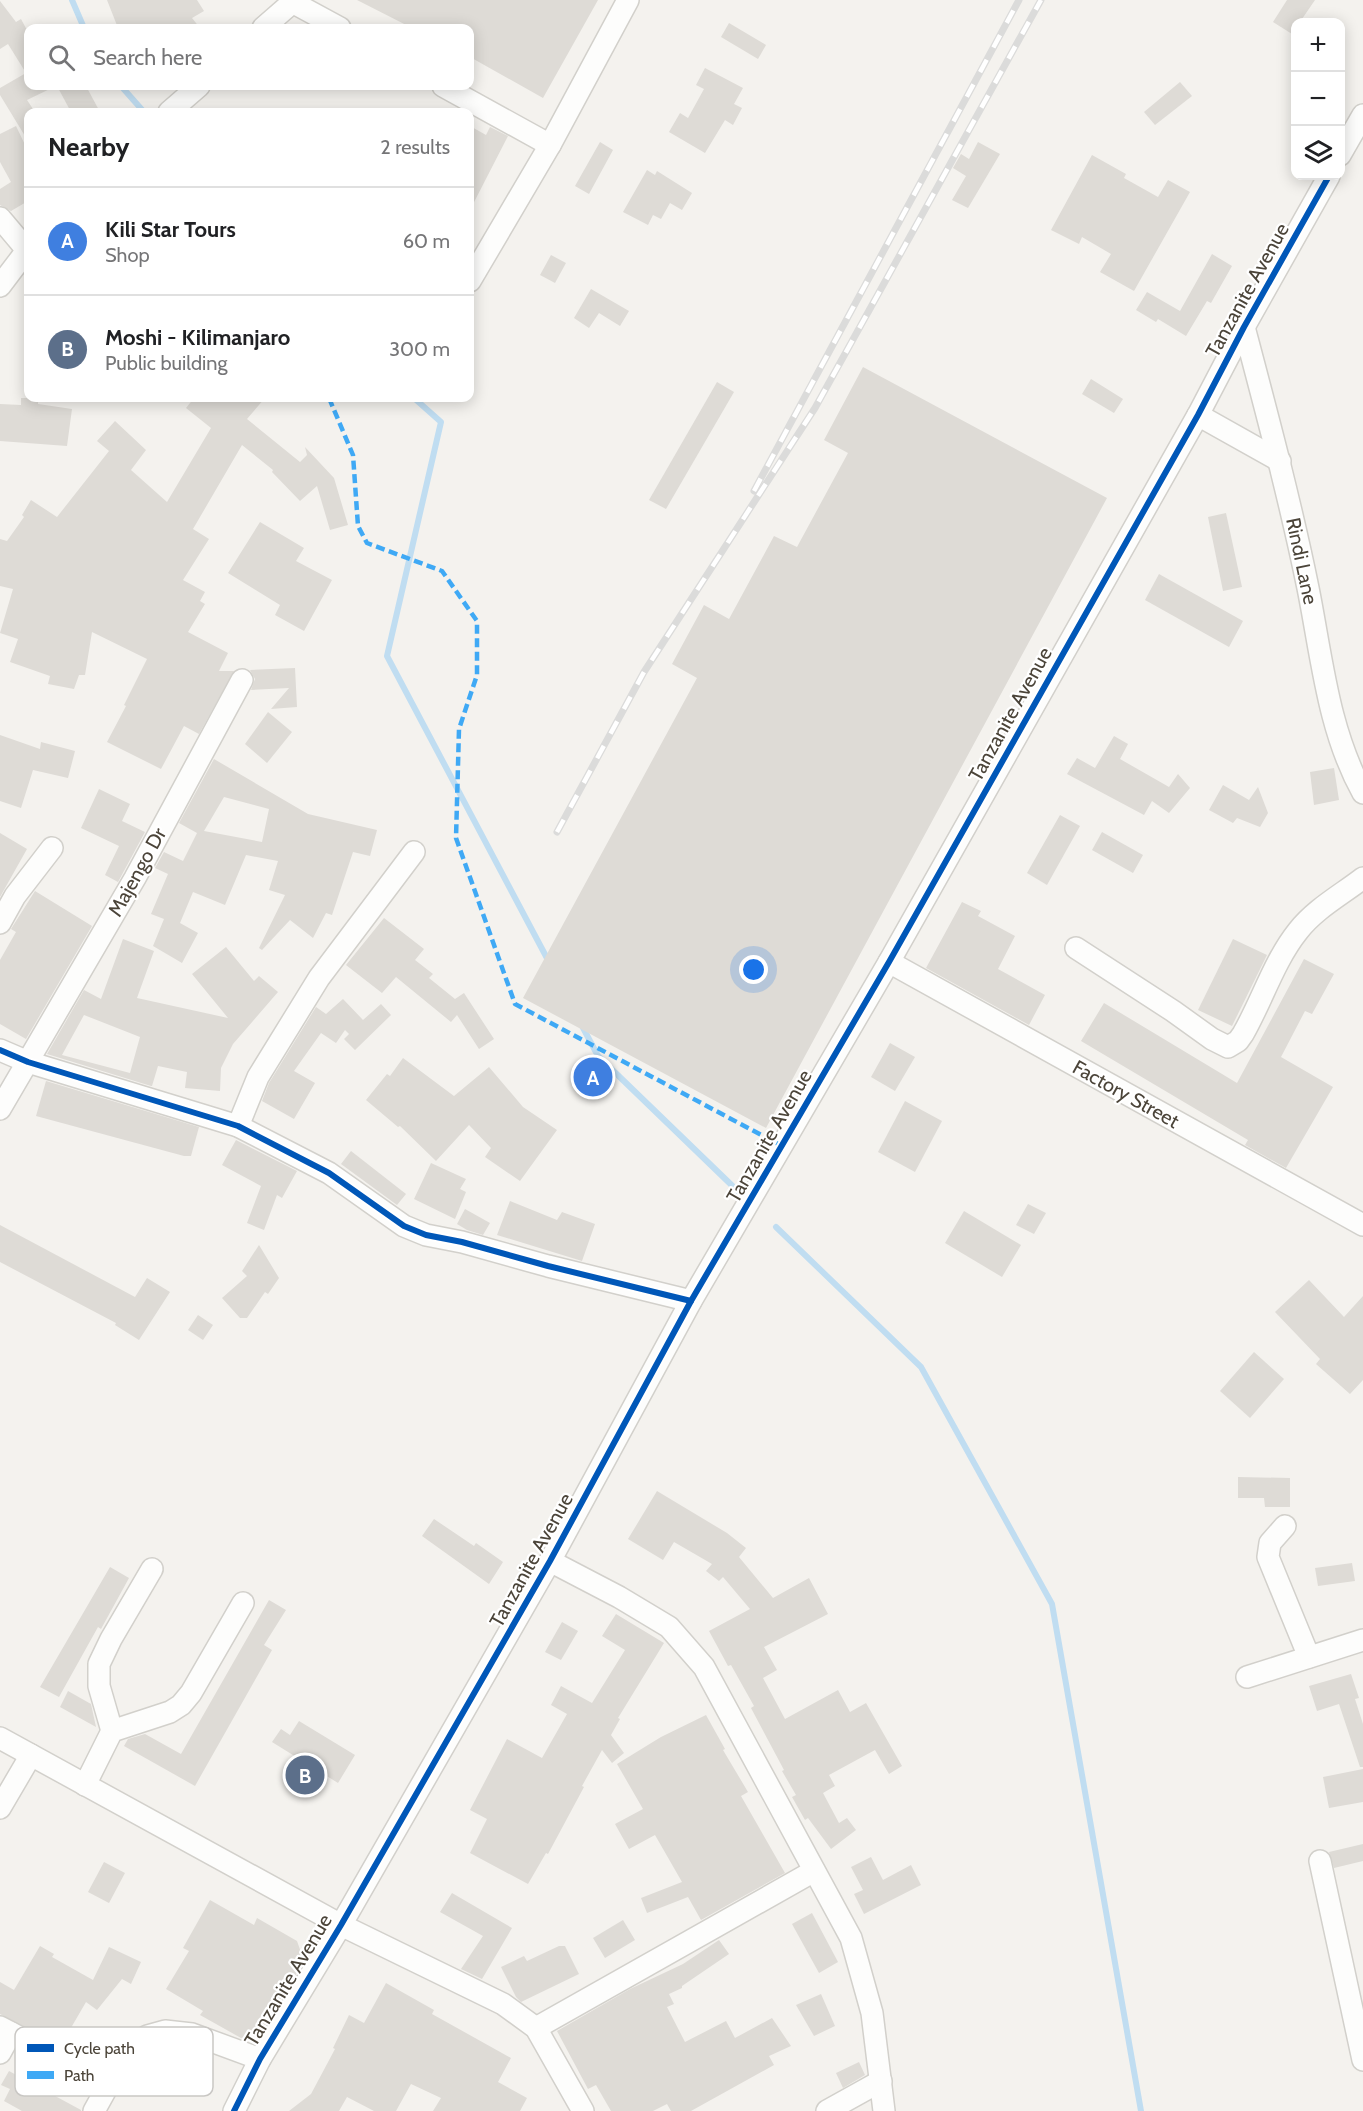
<!DOCTYPE html>
<meta charset="utf-8">
<style>
body{margin:0;font-family:Cabin,sans-serif;background:#f6f6f6;color:#202124}
.controls{position:absolute;right:18px;top:18px;display:grid;overflow:hidden;border-radius:12px;box-shadow:0 3px 15px #0003}
.controls button{width:54px;height:54px;display:grid;place-items:center;padding:0;border:0;border-bottom:2px solid #e0e0e0;background:#fff;color:#202124;font:30px sans-serif}
.you{position:absolute;left:754px;top:970px;width:21px;height:21px;margin:-15px;border:4px solid #fff;border-radius:50%;background:#1a73e8;box-shadow:0 0 0 9px #1a73e833}
.badge{display:grid;place-items:center;width:39px;height:39px;border-radius:50%;background:#0f766e;color:#fff;font-size:20px;font-weight:700}
.pin{position:absolute;translate:-50% -50%;border:3px solid #fff;box-shadow:0 2px 6px #0006}
.list{margin:0;padding:0;list-style:none}
h2{display:flex;justify-content:space-between;align-items:center;height:78px;margin:0;padding:0 24px;font-size:26px}
h2 small{font-size:20px;font-weight:400;color:#757577}
.list li{display:grid;grid-template-columns:39px 1fr auto;gap:18px;align-items:center;box-sizing:border-box;height:108px;padding:0 24px;border-top:2px solid #e0e0e0}
.list b{display:block;font-size:22px;white-space:nowrap}
.list p{margin:0;font-size:20px;white-space:nowrap;color:#757577}
.list em{font-size:20px;font-style:normal;color:#757577}
.icon{flex:none;width:33px;height:33px;fill:none;stroke:currentColor;stroke-width:2;stroke-linecap:round;stroke-linejoin:round}
.map{position:relative;flex:none;width:1363px;height:2111px;overflow:hidden}
.search{position:absolute;background:#fff;box-shadow:0 3px 15px #0003;left:24px;top:24px;width:450px;height:66px;display:flex;align-items:center;gap:15px;box-sizing:border-box;padding:0 21px;border-radius:12px;color:#757577;font-size:22px}
.panel{position:absolute;background:#fff;box-shadow:0 3px 15px #0003;left:24px;top:108px;width:450px;height:294px;border-radius:12px}
.map>svg:first-child{display:block}
.lines{fill:none;stroke-linecap:round;stroke-linejoin:round}
.stream{stroke:#c0ddf1;stroke-width:6}
.building{fill:#dedbd6;fill-rule:evenodd}
.minor-casing{stroke:#d2d0cb;stroke-width:24}
.minor{stroke:#fdfdfc;stroke-width:21}
.rail-casing{stroke:#dbdbda;stroke-width:7}
.rail{stroke:#fff;stroke-width:4.5;stroke-dasharray:14;stroke-linecap:butt}
.quiet{stroke:#3fa9f5;stroke-width:4.5;stroke-dasharray:9 4.5;stroke-linecap:butt}
.cycleway-casing{stroke:#fff;stroke-width:10}
.cycleway{stroke:#0057b8;stroke-width:6}
.labels{text-anchor:middle;stroke-width:4.5;stroke-linejoin:round;paint-order:stroke}
.street-label{font-size:20px;fill:#4b4439;stroke:#fff}
.key{fill:#fff;stroke:#c9c7c4;stroke-width:1.5}
.key-label{font-size:16px;fill:#4b4439}
</style>
<div class="map">
<svg width="1363" height="2111" viewBox="0 0 1363 2111">
<rect width="100%" height="100%" fill="#f4f2ee"/>
<g class="lines">
<!-- stream -->
<g class="stream">
<polyline points="72,0 84,28"/>
<polyline points="121,86 144,112"/>
<polyline points="414,398 441,422 387,656 549,962"/>
<polyline points="581,1024 598,1056 746,1199"/>
<polyline points="776,1227 921,1367 1052,1604 1141,2111"/>
</g>
</g>
<!-- building -->
<g class="building">
<polygon points="107,0 197,0 204,11 192,18 200,28 118,28"/>
<polygon points="357,0 598,0 543,98 470,57 470,28 412,28"/>
<polygon points="1287,0 1315,0 1302,19 1300,22 1296,22 1296,29 1292,34 1273,22"/>
<polygon points="0,1 16,22 21,19 28,32 28,86 56,86 27,100 35,112 28,112 28,141 0,95 0,88 26,73 8,44 0,49"/>
<polygon points="729,23 766,45 758,59 721,37"/>
<polygon points="705,68 743,88 734,104 742,108 733,125 725,120 705,153 669,132 680,113 688,118 704,89 696,85"/>
<polygon points="1180,82 1192,96 1155,125 1144,112"/>
<polygon points="57,86 86,86 100,112 71,112"/>
<polygon points="16,126 28,151 28,201 11,211 0,205 0,189 11,182 0,162 0,134"/>
<polygon points="470,126 486,135 490,127 508,136 470,210"/>
<polygon points="600,142 613,150 589,194 575,186"/>
<polygon points="978,142 1000,154 968,208 952,200 966,176 953,168 961,154 969,159"/>
<polygon points="1092,155 1126,174 1124,178 1158,197 1168,180 1190,192 1134,291 1100,272 1111,254 1082,237 1079,244 1051,230"/>
<polygon points="647,170 655,175 657,171 692,193 682,210 670,203 661,219 653,215 648,225 623,212"/>
<polygon points="1212,254 1232,266 1211,303 1207,301 1186,336 1158,319 1156,322 1136,310 1147,292 1180,311"/>
<polygon points="551,255 566,263 555,283 540,275"/>
<polygon points="591,289 629,311 620,326 599,313 589,328 574,318"/>
<polygon points="863,367 1107,498 766,1128 523,998 697,678 672,664 704,605 729,619 774,536 797,547 848,453 824,440"/>
<polygon points="1091,379 1123,399 1114,413 1082,394"/>
<polygon points="717,382 734,392 666,509 649,500"/>
<polygon points="21,398 38,398 38,404 72,409 67,446 0,441 0,404 21,405"/>
<polygon points="194,398 265,398 247,419 300,462 307,455 305,447 334,478 348,525 330,530 317,486 300,501 272,472 273,470 242,445 193,529 209,539 183,580 205,592 200,601 205,604 188,632 228,653 219,671 234,671 199,734 184,726 161,769 107,742 126,706 124,705 147,659 92,632 85,675 79,675 74,689 48,684 50,676 10,662 18,639 0,633 13,589 0,586 0,539 7,541 24,517 22,515 31,500 57,517 109,451 97,441 115,421 146,450 131,470 167,502 211,428 186,408"/>
<polygon points="1226,513 1242,587 1223,591 1208,517"/>
<polygon points="260,522 304,548 296,561 332,580 304,631 275,615 280,605 228,573"/>
<polygon points="1159,574 1243,621 1229,647 1145,600"/>
<polygon points="295,668 297,707 271,709 289,688 251,690 255,679 250,670"/>
<polygon points="268,712 292,732 267,763 245,744"/>
<polygon points="0,735 40,749 41,742 75,751 68,778 33,770 21,808 0,801"/>
<polygon points="1114,736 1128,744 1120,759 1169,787 1178,774 1190,788 1169,813 1152,801 1144,815 1067,774 1077,758 1095,768"/>
<path d="M214,759l94,55 69,16 -7,26 -17,-4 -21,63 -6,-2 -13,25 -23,-18 -28,30 -3,-2 26,-53 -16,-5 9,-29 -32,-6 -21,50 -32,-13 -13,31 18,10 -16,30 -29,-17 11,-27 -13,-5 17,-40 -13,-6 9,-16 19,9 14,-28 -18,-10zM224,797l45,12 -7,33 -58,-11z"/>
<polygon points="1334,768 1339,800 1314,805 1310,772"/>
<polygon points="1223,785 1249,800 1258,787 1268,813 1260,827 1237,818 1233,823 1209,810"/>
<polygon points="99,789 130,804 122,821 145,832 118,882 105,875 119,846 81,828"/>
<polygon points="1060,815 1080,826 1047,885 1027,873"/>
<polygon points="1102,832 1143,855 1133,873 1092,850"/>
<polygon points="0,833 27,849 0,897"/>
<polygon points="35,891 92,926 26,1039 0,1024 0,960 16,932 11,929"/>
<polygon points="962,902 981,911 978,916 1015,936 998,969 1045,995 1029,1025 926,968"/>
<polygon points="384,918 424,949 415,960 433,974 429,978 455,999 464,993 494,1039 479,1049 457,1015 451,1022 396,977 382,993 346,965"/>
<path d="M123,939l31,12 -17,47 91,20 -36,-44 34,-27 28,34 5,-5 19,16 -45,52 -12,24 -1,23 -35,-3 2,-16 -29,-6 -6,20h-1l-104,-32 37,-64 17,9zM84,1015l56,22 -10,36 -68,-18z"/>
<polygon points="1233,939 1267,955 1232,1026 1198,1010"/>
<polygon points="1304,959 1334,974 1312,1014 1305,1011 1281,1057 1333,1087 1286,1168 1245,1145 1248,1140 1081,1041 1104,1003 1237,1083"/>
<polygon points="343,999 363,1020 381,1004 391,1015 355,1050 344,1039 349,1034 345,1030 336,1043 321,1033 294,1071 315,1083 294,1119 262,1101 269,1083 316,1007 326,1014"/>
<polygon points="890,1043 915,1057 895,1091 871,1077"/>
<polygon points="403,1058 454,1096 489,1067 523,1107 557,1130 520,1181 485,1157 491,1148 469,1125 436,1161 400,1126 398,1127 366,1100 387,1074 390,1076"/>
<polygon points="46,1081 199,1127 191,1156 184,1156 36,1116"/>
<polygon points="905,1101 942,1121 915,1172 878,1152"/>
<polygon points="236,1140 297,1171 282,1198 277,1195 264,1230 247,1223 261,1186 222,1165"/>
<polygon points="351,1151 406,1194 397,1205 341,1164"/>
<polygon points="431,1163 466,1179 460,1189 466,1192 455,1219 414,1199"/>
<polygon points="510,1201 557,1220 562,1212 595,1224 582,1261 497,1235"/>
<polygon points="1028,1204 1046,1213 1034,1234 1016,1225"/>
<polygon points="465,1209 490,1223 483,1235 467,1230 457,1224"/>
<polygon points="964,1211 1021,1245 1002,1277 945,1243"/>
<polygon points="0,1225 135,1297 147,1278 170,1292 139,1340 115,1325 116,1323 0,1262"/>
<polygon points="259,1245 279,1278 268,1294 265,1292 247,1318 240,1318 222,1298 247,1276 242,1271"/>
<polygon points="1309,1280 1344,1317 1363,1296 1363,1380 1350,1394 1316,1364 1320,1359 1275,1312"/>
<polygon points="198,1315 213,1325 203,1340 188,1330"/>
<polygon points="1254,1352 1284,1379 1250,1418 1220,1391"/>
<polygon points="1238,1477 1290,1478 1290,1507 1265,1507 1264,1498 1238,1498"/>
<polygon points="657,1491 727,1533 746,1548 739,1557 773,1598 809,1578 828,1614 764,1647 777,1670 763,1678 785,1719 838,1690 850,1712 866,1703 902,1766 889,1774 875,1750 829,1775 835,1786 823,1793 839,1823 847,1818 856,1830 831,1849 808,1818 805,1820 792,1797 796,1795 782,1771 784,1770 751,1708 754,1706 731,1665 728,1666 709,1631 750,1609 723,1577 719,1581 706,1571 712,1564 674,1542 663,1560 628,1539"/>
<polygon points="434,1519 474,1546 476,1543 503,1562 489,1584 422,1536"/>
<polygon points="1352,1563 1355,1581 1318,1586 1315,1568"/>
<polygon points="110,1567 129,1578 101,1629 98,1627 59,1697 40,1687"/>
<polygon points="269,1600 286,1610 264,1645 272,1650 195,1786 124,1746 128,1739 145,1734 181,1754"/>
<polygon points="616,1614 664,1643 618,1718 620,1719 611,1735 624,1753 612,1763 602,1750 582,1786 584,1787 548,1854 546,1853 528,1884 470,1853 487,1819 470,1810 507,1739 542,1758 567,1714 551,1705 561,1686 592,1703 625,1650 602,1636"/>
<polygon points="562,1622 578,1631 561,1660 545,1652"/>
<polygon points="1351,1674 1359,1698 1355,1699 1363,1724 1363,1767 1360,1767 1339,1704 1317,1711 1309,1686"/>
<polygon points="68,1691 91,1704 96,1727 60,1707"/>
<polygon points="706,1715 725,1749 723,1750 748,1792 741,1796 785,1873 701,1920 688,1897 647,1913 641,1898 682,1882 655,1835 629,1849 615,1824 643,1809 617,1764 661,1737"/>
<polygon points="299,1721 355,1755 338,1783 272,1742 281,1729 290,1735"/>
<polygon points="1363,1769 1363,1802 1329,1808 1323,1777"/>
<polygon points="1363,1844 1363,1861 1334,1868 1329,1852"/>
<polygon points="871,1857 883,1880 911,1865 921,1885 864,1914 854,1894 863,1890 851,1867"/>
<polygon points="104,1862 125,1873 109,1903 88,1892"/>
<polygon points="452,1893 512,1928 482,1979 461,1969 483,1936 440,1912"/>
<polygon points="210,1900 254,1925 257,1918 297,1941 304,1961 260,2034 241,2038 200,2015 203,2011 166,1989 189,1951 183,1948"/>
<polygon points="812,1913 838,1962 819,1973 792,1924"/>
<polygon points="623,1920 635,1940 605,1958 593,1938"/>
<polygon points="719,1940 729,1954 682,1986 682,1988 669,1994 674,2004 667,2007 685,2042 726,2021 735,2038 772,2018 791,2046 769,2056 774,2065 691,2111 671,2111 667,2104 653,2111 611,2111 596,2085 588,2089 557,2031 630,1989 683,1964"/>
<polygon points="40,1946 54,1954 52,1957 93,1980 109,1947 141,1962 131,1984 122,1979 97,2010 86,2002 61,2045 0,2014 0,1982 14,1990"/>
<polygon points="559,1946 565,1946 579,1974 521,2002 516,1997 501,1967 524,1956 527,1961"/>
<polygon points="386,1983 434,2010 432,2014 511,2058 498,2082 527,2098 520,2111 433,2111 441,2098 411,2084 396,2111 374,2111 347,2097 339,2111 289,2111 311,2094 335,2049 333,2048 349,2015 364,2023"/>
<polygon points="821,1994 835,2026 814,2036 796,2005"/>
<polygon points="859,2062 865,2075 843,2088 836,2073"/>
<polygon points="9,2071 81,2110 81,2111 22,2111 4,2101 10,2089 1,2085"/>
</g>
<g class="lines">
<!-- minor casing -->
<g class="minor-casing">
<g id="minor">
<polyline points="292,2 340,28"/>
<polyline points="263,28 295,0"/>
<polyline points="443,86 550,145"/>
<polyline points="169,112 199,86"/>
<polyline points="1340,155 1363,115"/>
<polyline points="0,218 27,250"/>
<polyline points="470,281 550,145 628,0"/>
<polyline points="0,286 28,249"/>
<path d="M1244,327c23,87 46,173 64,261 14,70 20,142 55,205"/>
<polyline points="1198,415 1280,461"/>
<polyline points="0,923 15,896 52,848"/>
<path d="M1076,948l97,63 39,28 16,8 10,-6 5,-7c19,-33 31,-73 55,-103 17,-22 43,-36 65,-53"/>
<polyline points="889,962 1363,1225"/>
<polyline points="0,1050 28,1062 238,1126 329,1173 404,1226 426,1235 462,1242 548,1266 691,1301"/>
<polyline points="0,1109 135,878 242,680"/>
<polyline points="238,1126 258,1077 319,978 414,852"/>
<polyline points="1285,1526 1270,1543 1268,1557 1309,1657"/>
<polyline points="550,1561 619,1597 669,1627 704,1667 851,1938 872,2013 884,2111"/>
<polyline points="1247,1677 1363,1640"/>
<polyline points="112,1731 99,1686 99,1664 111,1639 152,1569"/>
<polyline points="0,1738 341,1925 503,2004 536,2028 583,2111"/>
<polyline points="85,1785 112,1731 170,1712 181,1705 191,1693 243,1603"/>
<polyline points="0,1808 31,1755"/>
<polyline points="1320,1861 1363,2060"/>
<polyline points="0,2027 109,2084"/>
<polyline points="536,2028 814,1871"/>
<polyline points="0,2053 11,2033"/>
<polyline points="94,2111 109,2084 147,2036 165,2031 192,2034 260,2059"/>
<polyline points="234,2111 260,2059 341,1925 550,1561 691,1301 889,962 1198,415 1244,327 1329,176"/>
<polyline points="827,2111 881,2081"/>
</g>
</g>
<!-- minor -->
<use href="#minor" class="minor"/>
<!-- rail casing -->
<g class="rail-casing">
<g id="rail">
<polyline points="754,491 1019,0"/>
<polyline points="557,832 644,672 815,408 1041,0"/>
</g>
</g>
<!-- rail -->
<use href="#rail" class="rail"/>
<!-- quiet -->
<polyline class="quiet" points="329,398 353,455 358,526 367,543 442,571 477,621 477,675 459,729 456,838 515,1004 782,1146"/>
<!-- cycleway casing -->
<g class="cycleway-casing">
<g id="cycleway">
<polyline points="0,1050 28,1062 238,1126 329,1173 404,1226 426,1235 462,1242 548,1266 691,1301"/>
<polyline points="234,2111 260,2059 341,1925 550,1561 691,1301 889,962 1198,415 1244,327 1329,176"/>
</g>
</g>
<!-- cycleway -->
<use href="#cycleway" class="cycleway"/>
</g>
<g class="labels">
<!-- street labels -->
<g class="street-label">
<text transform="translate(1247 290) rotate(-61)" y="7">Tanzanite Avenue</text>
<text transform="translate(1302 561) rotate(78)" y="7">Rindi Lane</text>
<text transform="translate(1010 714) rotate(-61)" y="7">Tanzanite Avenue</text>
<text transform="translate(137 872) rotate(-61)" y="7">Majengo Dr</text>
<text transform="translate(1126 1094) rotate(29)" y="7">Factory Street</text>
<text transform="translate(769 1136) rotate(-60)" y="7">Tanzanite Avenue</text>
<text transform="translate(531 1560) rotate(-61)" y="7">Tanzanite Avenue</text>
<text transform="translate(288 1980) rotate(-59)" y="7">Tanzanite Avenue</text>
</g>
</g>
<!-- legend -->
<rect x="15" y="2027" width="198" height="69" rx="9" class="key"/>
<rect x="27" y="2044" width="27" height="8" fill="#0057b8"/>
<rect x="27" y="2071" width="27" height="8" fill="#3fa9f5"/>
<g class="key-label">
<text x="64" y="2054">Cycle path</text>
<text x="64" y="2081">Path</text>
</g>
</svg>
<div class="controls">
<button>+</button>
<button>−</button>
<button><svg class="icon" aria-label="layers" viewBox="0 0 24 24"><path d="M12 4l9 5-9 5-9-5zM3 14l9 5 9-5"/></svg></button>
</div>
<div class="you"></div>
<div class="pin badge" style="left:593px;top:1077px;background:#3f7fe0">A</div>
<div class="pin badge" style="left:305px;top:1775px;background:#5c6f8a">B</div>
<div class="search"><svg class="icon" aria-label="search" viewBox="0 0 24 24"><circle cx="10" cy="10" r="6"/><path d="M15 15l6 6"/></svg>Search here</div>
<section class="panel">
<h2>Nearby<small>2 results</small></h2>
<ul class="list">
<li><span class="badge" style="background:#3f7fe0">A</span><div><b>Kili Star Tours</b><p>Shop</p></div><em>60 m</em></li>
<li><span class="badge" style="background:#5c6f8a">B</span><div><b>Moshi - Kilimanjaro</b><p>Public building</p></div><em>300 m</em></li>
</ul>
</section>
</div>
